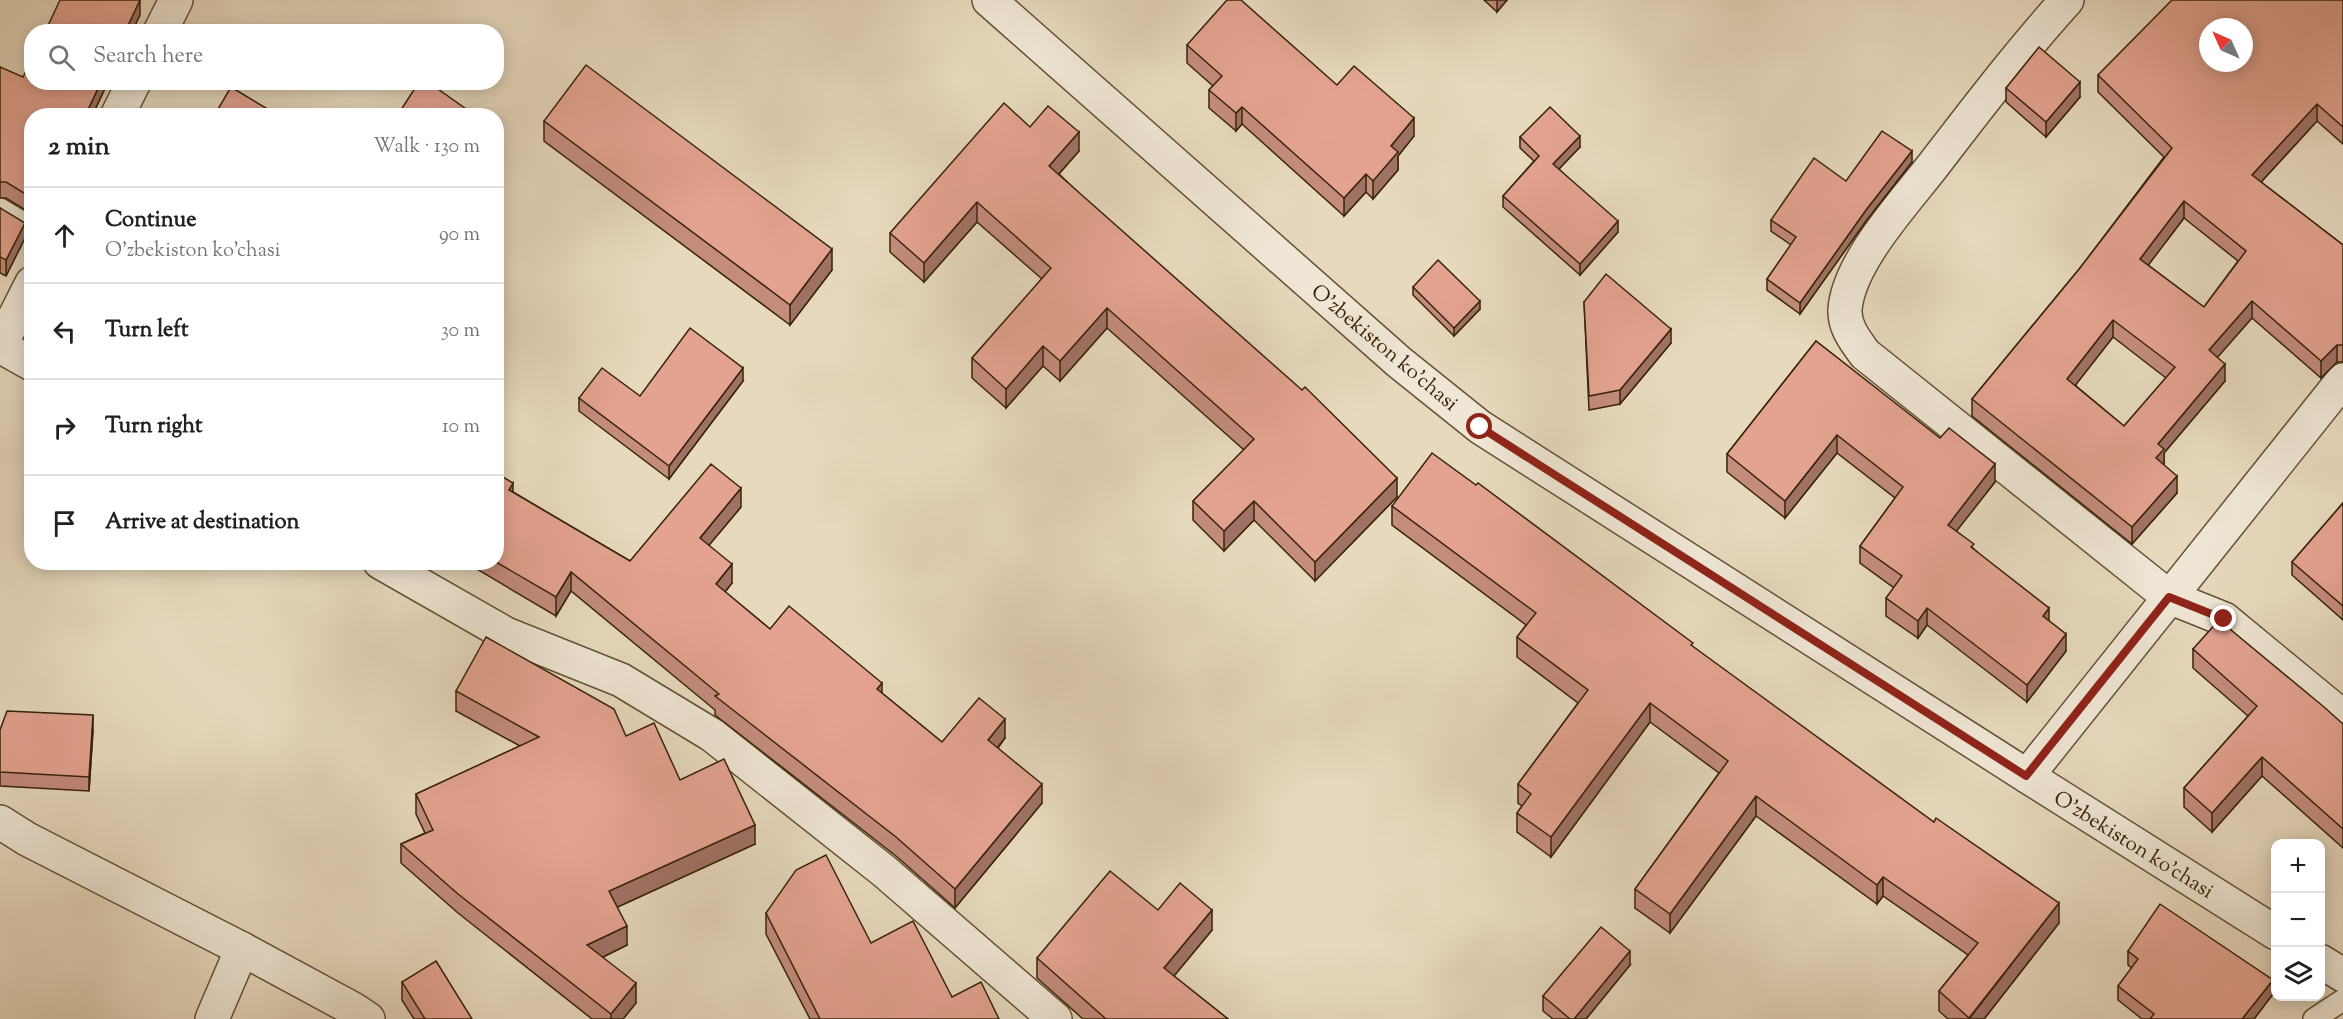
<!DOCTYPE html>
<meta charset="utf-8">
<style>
body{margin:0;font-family:"Sorts Mill Goudy",serif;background:#f6f6f6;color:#202124}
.controls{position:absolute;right:18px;bottom:18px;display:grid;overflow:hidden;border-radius:12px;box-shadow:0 3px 15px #0003}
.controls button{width:54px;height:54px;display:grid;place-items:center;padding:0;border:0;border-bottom:2px solid #e0e0e0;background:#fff;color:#202124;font:30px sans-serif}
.compass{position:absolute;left:2199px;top:18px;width:54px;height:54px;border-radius:50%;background:#fff;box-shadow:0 3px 15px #0003;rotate:315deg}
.stop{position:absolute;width:18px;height:18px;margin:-14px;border:4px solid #8f2418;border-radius:50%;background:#fff}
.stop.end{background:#8f2418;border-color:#fff;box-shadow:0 2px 6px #0008}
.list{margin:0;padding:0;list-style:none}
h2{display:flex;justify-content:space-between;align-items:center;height:78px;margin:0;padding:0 24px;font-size:26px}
h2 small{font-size:20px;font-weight:400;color:#757577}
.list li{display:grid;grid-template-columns:39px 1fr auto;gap:18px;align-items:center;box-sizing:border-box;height:96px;padding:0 24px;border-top:2px solid #e0e0e0}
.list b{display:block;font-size:22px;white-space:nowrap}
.list p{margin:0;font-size:20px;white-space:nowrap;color:#757577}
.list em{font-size:20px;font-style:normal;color:#757577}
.icon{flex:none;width:33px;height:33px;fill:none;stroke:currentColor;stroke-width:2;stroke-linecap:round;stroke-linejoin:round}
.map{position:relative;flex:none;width:2343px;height:1019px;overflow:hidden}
.search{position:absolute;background:#fff;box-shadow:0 3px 15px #0003;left:24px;top:24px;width:480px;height:66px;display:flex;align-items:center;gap:15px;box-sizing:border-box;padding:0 21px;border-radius:24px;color:#757577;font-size:22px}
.panel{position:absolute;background:#fff;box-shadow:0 3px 15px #0003;left:24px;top:108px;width:480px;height:462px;border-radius:24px}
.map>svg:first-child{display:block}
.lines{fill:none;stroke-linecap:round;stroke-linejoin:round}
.service-casing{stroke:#635135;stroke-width:24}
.minor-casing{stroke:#635135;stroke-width:36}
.service{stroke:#efe6d5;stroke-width:21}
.minor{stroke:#efe6d5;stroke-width:33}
.wall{fill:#c48c7d;stroke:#372407;stroke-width:1.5;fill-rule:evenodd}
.shaded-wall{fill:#a07266;stroke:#372407;stroke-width:1.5}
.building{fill:#e4a391;stroke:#372407;stroke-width:1.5;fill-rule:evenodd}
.route{stroke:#8f2418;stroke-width:8}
.labels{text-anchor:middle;stroke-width:5;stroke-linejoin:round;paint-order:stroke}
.street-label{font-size:21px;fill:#372407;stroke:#efe6d5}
</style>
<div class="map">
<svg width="2343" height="1019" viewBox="0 0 2343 1019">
<rect width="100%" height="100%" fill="#e7d9be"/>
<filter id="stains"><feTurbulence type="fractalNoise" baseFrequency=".00333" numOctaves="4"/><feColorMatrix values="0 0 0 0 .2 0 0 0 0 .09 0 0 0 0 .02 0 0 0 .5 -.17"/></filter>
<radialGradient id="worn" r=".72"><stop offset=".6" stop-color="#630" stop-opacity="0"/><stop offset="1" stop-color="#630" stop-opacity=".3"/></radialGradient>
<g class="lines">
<!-- service casing -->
<g class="service-casing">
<g id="service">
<polyline points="0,209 32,228"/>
<polyline points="2314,1019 2343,1000"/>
</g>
</g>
<!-- minor casing -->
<g class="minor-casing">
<g id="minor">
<polyline points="989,0 1399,362 1480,427 2027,776 2276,933"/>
<path d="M2067,0c-47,52 -89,107 -132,163 -29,38 -86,98 -90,146 -1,18 10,31 20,45l304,243 55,22 119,98"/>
<polyline points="160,32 176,0"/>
<polyline points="117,116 134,82"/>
<polyline points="32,283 0,346 32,364"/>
<polyline points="380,562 506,634 621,680 712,735 884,871 1055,1019"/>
<polyline points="2027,776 2343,380"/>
<polyline points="0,822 27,839 242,949"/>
<polyline points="2320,961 2343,975"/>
<polyline points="212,1019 242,949 353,1009 368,1019"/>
</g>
</g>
<!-- service -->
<use href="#service" class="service"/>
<!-- minor -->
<use href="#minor" class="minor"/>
</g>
<!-- wall -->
<g class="wall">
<polygon points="1484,0 1507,0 1497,12"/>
<path d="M2343,0v144l-26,-23 -56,61 82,63v117h-6l-16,16 -69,-60 -35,39 8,24 -61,72v12l13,28 -45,51 -160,-128v-17l108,-131 84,-111 -66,-65v-17zM2184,218l54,43 -34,46 -56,-42zM2113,337l53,41 -42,48 -49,-41z"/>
<polygon points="1187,45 1337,85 1414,136 1398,156 1398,170 1373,199 1366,192 1344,216 1242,124 1236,131 1209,108 1209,90 1213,86 1187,63"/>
<polygon points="0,67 32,82 108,82 92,116 32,116 32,214 6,198 0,198"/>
<polygon points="2006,88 2080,97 2046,137 2006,102"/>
<polygon points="544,121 832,270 790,325 544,141"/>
<polygon points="1030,127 1079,151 1059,174 1397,497 1315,581 1254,520 1224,551 1193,520 1193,501 1244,450 1107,328 1060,381 1043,366 1006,408 972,378 972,358 1042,279 977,222 924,282 890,252 890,233"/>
<polygon points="1520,137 1580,147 1559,169 1618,232 1580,275 1503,207 1503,196 1534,161 1520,148"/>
<polygon points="1912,162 1866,221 1800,314 1767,290 1767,279 1791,245 1771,231 1771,220 1846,181"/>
<polygon points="0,208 25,238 6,276 0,273"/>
<polygon points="1413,287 1480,309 1454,336 1413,295"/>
<polygon points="1584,302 1671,343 1620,404 1589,410"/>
<polygon points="1816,341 1995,482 1956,531 1974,549 2049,621 2066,651 2027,702 1927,625 1918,638 1886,616 1886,598 1894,588 1860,563 1860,546 1895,498 1837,453 1785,518 1727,472 1727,454"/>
<polygon points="743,381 669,479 579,411 579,398 640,396"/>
<polygon points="496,473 513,492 630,561 741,507 709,545 732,583 725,592 770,629 882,693 942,742 1005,738 998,748 1042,803 955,908 896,856 715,715 715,710 571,591 556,616 465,562 496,562"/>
<polygon points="2343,503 2343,620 2292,575 2292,562"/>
<polygon points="1392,506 1693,647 2059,923 1984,1019 1948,1019 1939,1011 1939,991 1968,955 1883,896 1877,904 1756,816 1670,933 1635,908 1635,889 1719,773 1650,722 1551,857 1517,832 1517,813 1522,806 1518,803 1518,784 1578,703 1517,657 1517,637 1526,625 1392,525"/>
<polygon points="2193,649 2343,724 2343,848 2262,776 2212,832 2184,807 2184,788 2248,716 2193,668"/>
<polygon points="456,691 626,736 680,780 755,844 617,907 627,945 603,957 636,1003 623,1019 592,1019 458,913 401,863 401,844 425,833 416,814 416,794 520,746 456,711"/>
<polygon points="0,730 93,730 89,791 0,786"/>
<polygon points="1158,910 1212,930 1174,976 1228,1019 1083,1019 1037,978 1037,958"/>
<polygon points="766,913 871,943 952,997 999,1019 810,1019 766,934"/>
<polygon points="2128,951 2273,994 2254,1019 2142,1019 2118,1000 2118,986 2132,968 2128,965"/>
<polygon points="1630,965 1586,1019 1553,1019 1543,1011 1543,996"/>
<polygon points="402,982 472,1019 414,1019 402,1000"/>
</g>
<!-- shaded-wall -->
<g class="shaded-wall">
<polygon points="140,0 140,15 132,32 125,32"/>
<polygon points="1497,0 1507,0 1497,12"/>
<polygon points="101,82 108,82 92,116 85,116"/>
<polygon points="2080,82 2080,97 2046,137 2046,122"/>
<polygon points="2317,104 2317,121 2252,192 2252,175"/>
<polygon points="1242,107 1242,124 1236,131 1236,113"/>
<polygon points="1414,118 1414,136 1398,156 1398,170 1373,199 1373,181 1391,146"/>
<polygon points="1079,132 1079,151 1049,185 1049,166"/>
<polygon points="503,133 503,148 496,157 496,142"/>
<polygon points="1580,136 1580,147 1553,175 1553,164"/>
<polygon points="1912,151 1912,162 1866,221 1800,314 1800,303 1866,210"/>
<polygon points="1366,174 1366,192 1344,216 1344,198"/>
<polygon points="2184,201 2184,218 2140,276 2140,259"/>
<polygon points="977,202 977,222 924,282 924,263"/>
<polygon points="1618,221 1618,232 1580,275 1580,264"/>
<polygon points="25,223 25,238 6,276 6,260"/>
<polygon points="832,249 832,270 790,325 790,305"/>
<polygon points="1480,301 1480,309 1454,336 1454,328"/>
<polygon points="2252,301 2252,318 2209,367 2209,350"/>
<polygon points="1107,308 1107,328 1060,381 1060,361"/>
<polygon points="2113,320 2113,337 2067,396 2067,379"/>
<polygon points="1671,329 1671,343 1620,404 1620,390"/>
<polygon points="2337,345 2337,362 2321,378 2321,361"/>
<polygon points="1043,346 1043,366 1006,408 1006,389"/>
<polygon points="2225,364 2225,381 2164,453 2164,466 2156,458 2158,444"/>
<polygon points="743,368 743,381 669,479 669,466"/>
<polygon points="501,408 501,427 496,435 496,416"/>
<polygon points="1837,435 1837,453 1785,518 1785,501"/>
<polygon points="1995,464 1995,482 1948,542 1948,525"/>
<polygon points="2177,476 2177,493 2132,544 2132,527"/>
<polygon points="1397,478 1397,497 1315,581 1315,562"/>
<polygon points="513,483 513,502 509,490"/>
<polygon points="741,488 741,507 700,556 700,538"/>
<polygon points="1254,501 1254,520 1224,551 1224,531"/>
<polygon points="732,564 732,583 716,603 716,584"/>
<polygon points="571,572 571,591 556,616 556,597"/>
<polygon points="1927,608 1927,625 1918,638 1918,621"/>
<polygon points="2049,608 2049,625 2043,616"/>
<polygon points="2066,634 2066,651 2027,702 2027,685"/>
<polygon points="882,683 882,702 877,689"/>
<polygon points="1650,703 1650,722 1551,857 1551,837"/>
<polygon points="93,715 93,730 89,791 89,777"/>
<polygon points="1005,719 1005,738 988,759 988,740"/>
<polygon points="2262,757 2262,776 2212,832 2212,813"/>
<polygon points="1042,784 1042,803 955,908 955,889"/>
<polygon points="1756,796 1756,816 1670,933 1670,914"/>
<polygon points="755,825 755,844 609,911 609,891"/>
<polygon points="1883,877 1883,896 1877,904 1877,885"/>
<polygon points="2059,903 2059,923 1984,1019 1969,1019"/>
<polygon points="1212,910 1212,930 1164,988 1164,968"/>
<polygon points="627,926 627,945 587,965 587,945"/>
<polygon points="1630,951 1630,965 1586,1019 1574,1019"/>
<polygon points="2273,980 2273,994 2254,1019 2242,1019"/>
<polygon points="636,983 636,1003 623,1019 611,1019 611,1014"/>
</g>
<!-- building -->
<g class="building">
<polygon points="60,0 140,0 125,32 45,32"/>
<polygon points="1227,0 1241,0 1337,85 1354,66 1414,118 1391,146 1398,152 1373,181 1366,174 1344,198 1242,107 1236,113 1209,90 1222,76 1187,45"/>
<path d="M2172,0h171v127l-26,-23 -65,71 91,70v100h-6l-16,16 -69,-60 -43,49 16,14 -67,80 6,5 -8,9 21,18 -45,51 -160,-128 108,-131 92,-120 -74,-73zM2208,27h36v36h-36zM2184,201l62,50 -42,56 -64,-48zM2113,320l62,47 -51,59 -57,-47z"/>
<polygon points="2039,47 2080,82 2046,122 2006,88"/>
<polygon points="32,59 32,82 101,82 85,116 32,116 32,198 6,182 0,182 0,67 23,77"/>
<polygon points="586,65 832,249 790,305 544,121"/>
<polygon points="419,82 428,82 476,116 397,116"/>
<polygon points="231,87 279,116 214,116"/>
<polygon points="1004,103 1030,127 1048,106 1079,132 1049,166 1302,390 1305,387 1397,478 1315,562 1254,501 1224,531 1193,501 1254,439 1107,308 1060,361 1043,346 1006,389 972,358 1051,268 977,202 924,263 890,233"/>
<polygon points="1550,107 1580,136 1553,164 1618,221 1580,264 1503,196 1539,156 1520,137"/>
<polygon points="496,129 503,133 496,142"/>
<polygon points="1882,131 1912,151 1866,210 1800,303 1767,279 1796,237 1771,220 1814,158 1846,181"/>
<polygon points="0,208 25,223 6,260 0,257"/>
<polygon points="1438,260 1480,301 1454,328 1413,287"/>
<polygon points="1606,274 1671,329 1620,390 1589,396 1584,302"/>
<polygon points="690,328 743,368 669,466 579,398 602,368 640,396"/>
<polygon points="1816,341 1940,438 1949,428 1995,464 1948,525 1974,544 1971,547 2049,608 2043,616 2066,634 2027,685 1927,608 1918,621 1886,598 1902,576 1860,546 1903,487 1837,435 1785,501 1727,454"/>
<polygon points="496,405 501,408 496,416"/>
<polygon points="1432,453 1476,485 1478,483 1693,643 1691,645 1934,822 1936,818 2059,903 1969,1018 1939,991 1978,943 1883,877 1877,885 1756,796 1670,914 1635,889 1728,761 1650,703 1551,837 1517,813 1531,794 1518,784 1588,690 1517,637 1536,613 1392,506"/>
<polygon points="711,464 741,488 700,538 732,564 716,584 770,629 789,606 882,683 877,689 942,742 979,698 1005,719 988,740 1042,784 955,889 896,837 715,696 719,694 571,572 556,597 496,562 496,473 513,483 509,490 630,561"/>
<polygon points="2343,503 2343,606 2292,562"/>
<polygon points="2219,620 2324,707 2343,724 2343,829 2262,757 2212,813 2184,788 2257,706 2193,649"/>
<polygon points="486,637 614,709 626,736 654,723 680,780 724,759 755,825 609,891 627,926 587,945 636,983 611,1014 458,894 401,844 433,830 416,794 539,737 456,691"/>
<polygon points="7,711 93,715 89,777 0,772 0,730"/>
<polygon points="826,855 871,943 913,921 952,997 981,982 999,1019 820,1019 766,913 796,870"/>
<polygon points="1110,871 1158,910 1180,883 1212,910 1164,968 1228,1019 1106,1019 1037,958"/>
<polygon points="2160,904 2273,980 2242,1019 2150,1019 2154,1014 2118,986 2138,959 2128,951"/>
<polygon points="1601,927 1630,951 1574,1019 1570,1019 1543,996"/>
<polygon points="436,961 472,1019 425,1019 402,982"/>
</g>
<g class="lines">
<!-- route -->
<polyline class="route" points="1480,427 2026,776 2169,597 2224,619"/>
</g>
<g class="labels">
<!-- street labels -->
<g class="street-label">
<text transform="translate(1385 347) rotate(40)" y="7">O'zbekiston ko'chasi</text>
<text transform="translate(2134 844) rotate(32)" y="7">O'zbekiston ko'chasi</text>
</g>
</g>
<rect width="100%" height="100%" filter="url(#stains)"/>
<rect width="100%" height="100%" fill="url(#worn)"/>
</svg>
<div class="controls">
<button>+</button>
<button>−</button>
<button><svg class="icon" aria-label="layers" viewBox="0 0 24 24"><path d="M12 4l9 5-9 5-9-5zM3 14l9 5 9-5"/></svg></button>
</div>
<svg class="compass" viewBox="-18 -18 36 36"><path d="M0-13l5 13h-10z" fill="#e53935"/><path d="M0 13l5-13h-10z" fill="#757577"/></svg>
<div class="stop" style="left:1480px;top:427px"></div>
<div class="stop end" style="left:2224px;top:619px"></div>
<div class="search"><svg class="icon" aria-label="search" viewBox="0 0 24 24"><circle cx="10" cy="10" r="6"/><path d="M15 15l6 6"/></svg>Search here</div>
<section class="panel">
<h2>2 min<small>Walk · 130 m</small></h2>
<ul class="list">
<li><svg class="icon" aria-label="ahead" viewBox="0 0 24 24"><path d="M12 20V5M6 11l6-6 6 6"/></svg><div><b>Continue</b><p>O'zbekiston ko'chasi</p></div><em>90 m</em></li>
<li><svg class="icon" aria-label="left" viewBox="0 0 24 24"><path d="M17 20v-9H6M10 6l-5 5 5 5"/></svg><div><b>Turn left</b></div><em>30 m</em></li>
<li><svg class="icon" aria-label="right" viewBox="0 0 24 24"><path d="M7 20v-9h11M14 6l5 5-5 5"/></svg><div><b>Turn right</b></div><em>10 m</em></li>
<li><svg class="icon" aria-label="arrive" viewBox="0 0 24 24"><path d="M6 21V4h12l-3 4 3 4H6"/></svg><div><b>Arrive at destination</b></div></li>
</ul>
</section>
</div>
